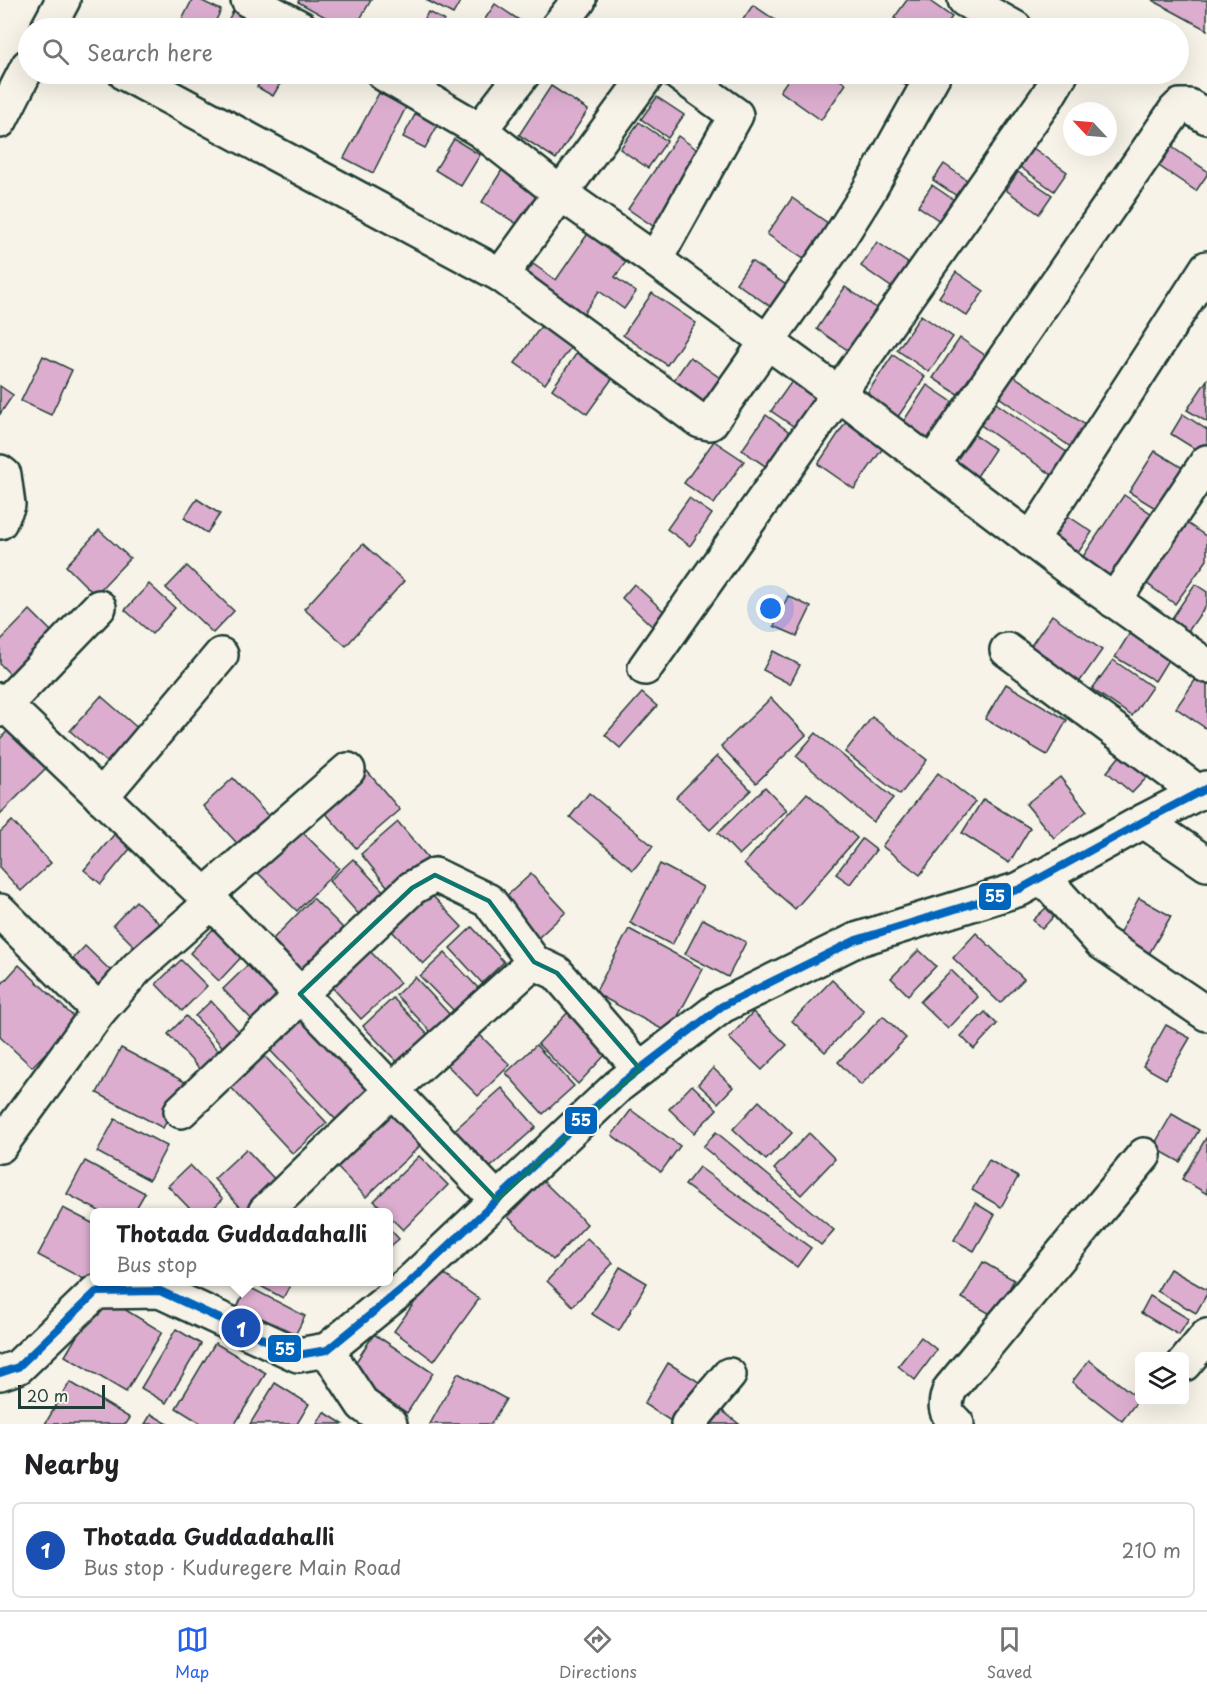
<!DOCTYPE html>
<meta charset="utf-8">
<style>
body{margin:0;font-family:"Playpen Sans",sans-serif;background:#f2f2f2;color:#202124}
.controls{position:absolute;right:18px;bottom:18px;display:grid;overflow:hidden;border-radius:9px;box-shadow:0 6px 24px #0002}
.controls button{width:54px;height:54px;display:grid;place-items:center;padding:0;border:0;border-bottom:2px solid #e0e0e0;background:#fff;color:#202124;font:30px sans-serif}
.compass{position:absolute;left:1063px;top:102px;width:54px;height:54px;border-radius:50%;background:#fff;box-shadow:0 6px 24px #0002;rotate:296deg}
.scale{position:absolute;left:18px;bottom:15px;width:87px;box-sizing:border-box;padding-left:6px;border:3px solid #1f3d34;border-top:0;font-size:16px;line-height:21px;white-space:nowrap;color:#1f3d34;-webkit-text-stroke:4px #f7f3e8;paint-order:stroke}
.you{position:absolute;left:771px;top:609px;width:21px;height:21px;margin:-15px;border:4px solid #fff;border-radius:50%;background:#1a73e8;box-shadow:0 0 0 9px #1a73e833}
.badge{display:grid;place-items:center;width:39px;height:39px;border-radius:50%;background:#2563eb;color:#fff;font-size:20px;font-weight:700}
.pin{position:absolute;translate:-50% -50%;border:3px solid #fff;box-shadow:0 2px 6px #0006}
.popup{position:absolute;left:90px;top:1208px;width:303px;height:78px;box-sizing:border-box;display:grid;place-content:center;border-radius:9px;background:#fff;filter:drop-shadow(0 2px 4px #0005);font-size:20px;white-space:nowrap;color:#757577}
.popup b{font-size:22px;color:#202124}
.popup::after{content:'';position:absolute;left:50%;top:100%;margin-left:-12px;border:12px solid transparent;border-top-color:#fff}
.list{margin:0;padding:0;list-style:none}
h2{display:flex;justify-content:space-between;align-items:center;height:78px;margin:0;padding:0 24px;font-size:26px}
h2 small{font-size:20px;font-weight:400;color:#757577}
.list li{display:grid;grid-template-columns:39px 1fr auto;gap:18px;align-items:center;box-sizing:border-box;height:96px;margin:0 12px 12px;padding:0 12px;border:2px solid #e0e0e0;border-radius:9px}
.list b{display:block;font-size:22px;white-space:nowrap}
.list p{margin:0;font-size:20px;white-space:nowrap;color:#757577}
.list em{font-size:20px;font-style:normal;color:#757577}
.icon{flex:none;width:33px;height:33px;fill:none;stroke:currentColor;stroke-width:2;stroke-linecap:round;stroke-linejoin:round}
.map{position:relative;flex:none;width:1207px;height:1424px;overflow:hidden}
.search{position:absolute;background:#fff;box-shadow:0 6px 24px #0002;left:18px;right:18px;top:18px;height:66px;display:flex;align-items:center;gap:15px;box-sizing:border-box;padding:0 21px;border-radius:33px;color:#757577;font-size:22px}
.sheet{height:186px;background:#fff}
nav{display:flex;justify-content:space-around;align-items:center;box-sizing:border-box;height:84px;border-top:2px solid #e0e0e0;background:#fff;font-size:16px;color:#757577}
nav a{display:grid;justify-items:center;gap:3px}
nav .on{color:#2563eb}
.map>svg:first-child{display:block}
.building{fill:#dcadcf;stroke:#1f3d34;stroke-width:1.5}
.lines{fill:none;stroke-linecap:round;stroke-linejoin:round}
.minor-casing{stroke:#1f3d34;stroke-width:38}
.minor{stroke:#f7f3e8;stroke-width:33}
.bus-1-casing{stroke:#f7f3e8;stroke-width:12}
.bus-1{stroke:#0065bd;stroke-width:8}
.marked{fill:none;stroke:#0f766e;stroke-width:4.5;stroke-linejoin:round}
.line-badge{stroke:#f7f3e8;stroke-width:2}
.badge-label{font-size:16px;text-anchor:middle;font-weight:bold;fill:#fff}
</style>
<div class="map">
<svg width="1207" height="1424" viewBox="0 0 1207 1424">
<rect width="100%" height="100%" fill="#f7f3e8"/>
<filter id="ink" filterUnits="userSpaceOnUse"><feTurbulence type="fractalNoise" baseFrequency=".0167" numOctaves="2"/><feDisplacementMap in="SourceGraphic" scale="12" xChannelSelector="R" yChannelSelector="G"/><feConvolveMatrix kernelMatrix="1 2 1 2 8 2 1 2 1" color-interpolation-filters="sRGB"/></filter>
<g filter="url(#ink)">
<!-- building -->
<g class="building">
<polygon points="192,0 200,0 221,10 212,28 178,28"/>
<polygon points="239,0 259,10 249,28 224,28"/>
<polygon points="299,0 371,0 355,28 345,28 298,2"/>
<polygon points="426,0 461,0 453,14"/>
<polygon points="907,0 928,0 952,17 944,28 910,28 894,18"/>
<polygon points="1152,0 1207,0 1207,30"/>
<polygon points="495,4 531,28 479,28"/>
<polygon points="753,5 778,22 774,28 737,28"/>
<polygon points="428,12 444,20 440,28 420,28"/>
<polygon points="792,74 831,74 846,84 821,120 780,91"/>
<polygon points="888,74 924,74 913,90"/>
<polygon points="264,75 280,84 273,96 257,87"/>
<polygon points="551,86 588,110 556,159 519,135"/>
<polygon points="379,93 406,107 373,173 344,158"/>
<polygon points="657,97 684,115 668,138 641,119"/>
<polygon points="417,111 439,123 425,148 403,137"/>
<polygon points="639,122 667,141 648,168 620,149"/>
<polygon points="678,136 706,156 656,228 628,209"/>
<polygon points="454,139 480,155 461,186 435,170"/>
<polygon points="1169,145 1207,171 1207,175 1196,191 1156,164"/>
<polygon points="1033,148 1067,172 1054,191 1020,167"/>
<polygon points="944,164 977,187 966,202 933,180"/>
<polygon points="502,170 545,196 525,229 482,202"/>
<polygon points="1018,172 1052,195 1039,214 1006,190"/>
<polygon points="932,185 964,207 950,228 918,206"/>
<polygon points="792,198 832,226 808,262 767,234"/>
<polygon points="589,232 628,259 615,277 636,292 624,309 599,291 579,320 522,280 533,264 556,280"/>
<polygon points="877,242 918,270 901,294 861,266"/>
<polygon points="751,261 789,287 774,309 736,283"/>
<polygon points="956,272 984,291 967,316 939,297"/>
<polygon points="845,287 878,309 849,351 817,329"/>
<polygon points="652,293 696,323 667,365 623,335"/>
<polygon points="921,315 953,337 929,372 897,350"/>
<polygon points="546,319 576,340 545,384 515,363"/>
<polygon points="960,338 992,360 965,399 933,378"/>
<polygon points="583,344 619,369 587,414 552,389"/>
<polygon points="893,355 925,377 895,421 863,399"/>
<polygon points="43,356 72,370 51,415 21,401"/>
<polygon points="690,357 723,380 702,409 669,387"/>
<polygon points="1008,372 1094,431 1078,452 993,393"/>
<polygon points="797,374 825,394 799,430 771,411"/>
<polygon points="1207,380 1207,422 1187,410"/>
<polygon points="927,385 960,407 934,444 903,422"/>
<polygon points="0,386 13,395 0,414"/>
<polygon points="990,399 1075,458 1059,480 975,421"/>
<polygon points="1183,414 1207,430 1207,448 1203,454 1171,434"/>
<polygon points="766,415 795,436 771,470 742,450"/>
<polygon points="846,422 883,448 854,489 818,464"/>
<polygon points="969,431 995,449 976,478 949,460"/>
<polygon points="714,441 744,461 714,504 684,483"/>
<polygon points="1155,451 1191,473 1165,514 1129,492"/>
<polygon points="1124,495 1155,516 1112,579 1082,558"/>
<polygon points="689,498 712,514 690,546 667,529"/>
<polygon points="197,499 220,514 207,533 184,518"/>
<polygon points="1065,514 1092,532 1078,553 1051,535"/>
<polygon points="1181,519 1207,537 1207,560 1175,604 1139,578"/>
<polygon points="99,530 130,558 95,595 66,566"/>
<polygon points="363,544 404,581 346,646 304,609"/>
<polygon points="187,566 234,611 213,633 166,588"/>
<polygon points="149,584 175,608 152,634 125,610"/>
<polygon points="634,584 668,615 655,629 622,598"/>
<polygon points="1195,584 1207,592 1207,604 1187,633 1170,621"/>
<polygon points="788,596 811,607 797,636 774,626"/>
<polygon points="30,610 53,633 11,675 0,664 0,641"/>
<polygon points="1052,615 1102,650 1078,684 1028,650"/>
<polygon points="1131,631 1171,655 1155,681 1115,657"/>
<polygon points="773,651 800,665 790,684 763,670"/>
<polygon points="1113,660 1152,687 1132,716 1092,689"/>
<polygon points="1200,673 1207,679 1207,729 1176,708"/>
<polygon points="1006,684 1067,720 1047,755 985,719"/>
<polygon points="642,693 657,706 620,748 605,735"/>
<polygon points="101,696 141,731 111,766 70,731"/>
<polygon points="771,698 806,735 756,783 721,746"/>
<polygon points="872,717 927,760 900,795 845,752"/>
<polygon points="15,723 53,761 0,814 0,739"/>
<polygon points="816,733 893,798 873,822 796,756"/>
<polygon points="1123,752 1152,772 1132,793 1107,772"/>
<polygon points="717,756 751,790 710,830 676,797"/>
<polygon points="367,771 400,810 356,848 322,809"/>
<polygon points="938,773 975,802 920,875 882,846"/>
<polygon points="1060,777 1087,811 1054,838 1026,804"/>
<polygon points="233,778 275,823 245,852 203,806"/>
<polygon points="765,787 787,810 739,855 718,833"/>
<polygon points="589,793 653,846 633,870 570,817"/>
<polygon points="807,793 857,838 795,909 744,864"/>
<polygon points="983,799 1030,828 1009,863 962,833"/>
<polygon points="12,821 51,863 21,891 0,868 0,832"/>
<polygon points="398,822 429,859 391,891 361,854"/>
<polygon points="123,824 139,838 101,884 84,870"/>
<polygon points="299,829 339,868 297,911 257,872"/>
<polygon points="862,839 876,850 850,884 836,874"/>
<polygon points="353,859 388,896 363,919 329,881"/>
<polygon points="660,864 703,887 672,945 630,923"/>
<polygon points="531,874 566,912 538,938 502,900"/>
<polygon points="429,892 462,927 423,964 390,929"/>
<polygon points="313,898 346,931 304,974 270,942"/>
<polygon points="1139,898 1171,916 1143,964 1112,946"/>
<polygon points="136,901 165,929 141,953 113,925"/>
<polygon points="1047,907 1055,915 1042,929 1033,920"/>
<polygon points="703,919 746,942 728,977 685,954"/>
<polygon points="220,922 248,950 219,981 190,953"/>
<polygon points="472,927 504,962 482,983 450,948"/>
<polygon points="629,929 703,969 669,1033 595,993"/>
<polygon points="976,933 1024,979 1000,1003 953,958"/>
<polygon points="85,946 112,972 98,987 71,961"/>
<polygon points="369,950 400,983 361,1019 331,986"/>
<polygon points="919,950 936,966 908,995 891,978"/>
<polygon points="445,953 480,990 456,1013 420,976"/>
<polygon points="255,958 286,990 254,1022 223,989"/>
<polygon points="181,960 207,986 182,1011 156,984"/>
<polygon points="19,965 77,1020 32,1067 0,1037 0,986"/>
<polygon points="951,970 978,997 948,1029 920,1002"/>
<polygon points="415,977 451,1016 433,1034 396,995"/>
<polygon points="832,980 864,1011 825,1052 792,1021"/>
<polygon points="393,998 431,1038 401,1066 363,1026"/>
<polygon points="211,1001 245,1038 228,1053 195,1016"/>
<polygon points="571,1009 608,1052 578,1084 538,1044"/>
<polygon points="753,1012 787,1045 762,1070 729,1038"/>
<polygon points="985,1012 997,1024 974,1049 961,1036"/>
<polygon points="302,1014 373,1089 338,1122 267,1047"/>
<polygon points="186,1016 220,1053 201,1071 168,1034"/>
<polygon points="883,1016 906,1038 861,1085 838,1062"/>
<polygon points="1166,1025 1190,1038 1166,1079 1143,1066"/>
<polygon points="473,1028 510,1065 478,1096 441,1059"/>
<polygon points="536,1045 574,1086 543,1114 506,1073"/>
<polygon points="121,1048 187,1083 163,1128 97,1093"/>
<polygon points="260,1051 327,1123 293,1154 226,1082"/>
<polygon points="713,1068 733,1087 718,1103 698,1084"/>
<polygon points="692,1085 717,1109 694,1133 669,1109"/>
<polygon points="502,1088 536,1127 485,1172 451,1133"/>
<polygon points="759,1101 792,1133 766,1160 733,1129"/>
<polygon points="386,1109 420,1146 366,1197 332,1162"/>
<polygon points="631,1110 680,1146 661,1172 612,1135"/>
<polygon points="1172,1114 1199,1130 1180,1162 1153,1147"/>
<polygon points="115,1119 167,1146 149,1180 97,1152"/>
<polygon points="716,1132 834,1230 821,1245 703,1147"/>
<polygon points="809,1133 835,1159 801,1195 774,1169"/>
<polygon points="1206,1138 1207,1139 1207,1194 1182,1179"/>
<polygon points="246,1149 284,1189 259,1212 245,1212 214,1179"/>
<polygon points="419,1156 448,1185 403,1230 388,1215 388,1212 386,1212 374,1201"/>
<polygon points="989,1160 1018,1177 1001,1207 972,1190"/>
<polygon points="85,1161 145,1193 134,1212 101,1212 67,1194"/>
<polygon points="190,1165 223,1199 209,1212 193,1212 168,1186"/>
<polygon points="699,1167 811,1248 797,1267 685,1185"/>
<polygon points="543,1181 587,1224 553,1260 508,1217"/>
<polygon points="975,1203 995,1215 974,1251 954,1240"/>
<polygon points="63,1208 94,1224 94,1277 91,1283 38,1255"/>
<polygon points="388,1227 399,1239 388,1248"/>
<polygon points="587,1238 613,1263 573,1306 547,1281"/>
<polygon points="983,1262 1014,1280 994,1316 962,1298"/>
<polygon points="620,1267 647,1283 619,1331 592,1314"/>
<polygon points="1170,1269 1207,1290 1207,1294 1196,1313 1157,1291"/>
<polygon points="438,1270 479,1299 434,1361 394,1331"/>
<polygon points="253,1282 292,1282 283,1298"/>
<polygon points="247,1286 305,1316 293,1339 236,1310"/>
<polygon points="101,1295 162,1332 126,1392 65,1356"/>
<polygon points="1150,1296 1189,1319 1179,1335 1141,1313"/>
<polygon points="176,1329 201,1344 166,1403 141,1388"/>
<polygon points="374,1334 433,1373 407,1413 348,1374"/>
<polygon points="921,1337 937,1350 915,1380 898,1366"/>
<polygon points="215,1343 266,1373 235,1424 202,1424 176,1408"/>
<polygon points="1089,1360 1139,1399 1122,1421 1072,1382"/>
<polygon points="668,1363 699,1382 674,1423 644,1404"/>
<polygon points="458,1373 506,1399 491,1424 430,1424"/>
<polygon points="70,1382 130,1418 126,1424 45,1424"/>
<polygon points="275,1383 309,1404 297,1424 250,1424"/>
<polygon points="710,1401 739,1424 692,1424"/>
<polygon points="324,1412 343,1424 317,1424"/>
<polygon points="151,1414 168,1424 145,1424"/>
</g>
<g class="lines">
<!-- minor casing -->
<g class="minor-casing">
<g id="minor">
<polyline points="248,0 301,28"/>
<polyline points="965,0 1015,28"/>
<polyline points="48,28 63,0"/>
<polyline points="557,28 579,0"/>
<polyline points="126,74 501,275 648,74"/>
<polyline points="384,74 480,130 560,193 655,260 839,394 1071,570 1207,666"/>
<polyline points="0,121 28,66"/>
<polyline points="480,130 523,74"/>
<polyline points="655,260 736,115 679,74"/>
<polyline points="501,275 700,421 710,423 835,245 867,194 934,74"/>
<polyline points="932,464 1175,111 1180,106 1189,106 1207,117"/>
<polyline points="0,472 4,475 8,505 0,522"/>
<polyline points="1031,540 1207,268"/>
<polyline points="1114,601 1207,462"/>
<polyline points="1007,650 1199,793"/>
<polyline points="645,668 1046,99 1061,74"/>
<polyline points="0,700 212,902 497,1200"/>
<polyline points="0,710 99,607"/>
<polyline points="101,797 221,655"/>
<polyline points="1144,821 1207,864"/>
<polyline points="1042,876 1101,942 1207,1014"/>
<polyline points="205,895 348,770"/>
<polyline points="0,911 99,1011"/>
<polyline points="181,1111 286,1011 300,994 412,888 435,875 489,901 534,962 557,973 640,1069"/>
<polyline points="0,1146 99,1011 137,968 212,902"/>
<polyline points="265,1212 392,1090 534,962"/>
<polyline points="327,1350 363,1405 390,1424"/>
<polyline points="1184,1364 1207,1336"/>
<polyline points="0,1373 18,1367 96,1292 160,1291 298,1355 327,1350 409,1283 618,1086 722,1006 856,940 1020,889 1144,821 1207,788"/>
<polyline points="688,1424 729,1375"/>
<path d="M957,1424c-13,-12 -13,-19 -7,-35l194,-234"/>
</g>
</g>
<!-- minor -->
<use href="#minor" class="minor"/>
<!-- bus-1 casing -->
<g class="bus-1-casing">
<polyline id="bus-1" points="0,1373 18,1367 96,1292 160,1291 298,1355 327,1350 409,1283 618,1086 722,1006 856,940 1020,889 1144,821 1207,788"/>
</g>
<!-- bus-1 -->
<use href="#bus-1" class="bus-1"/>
</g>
</g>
<!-- marked area -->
<path class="marked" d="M435,875l54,26 45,61 23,11 83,96 -143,131 -197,-206 112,-106z"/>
<g class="line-badge">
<rect x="978" y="882" width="34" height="29" rx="6" fill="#0065bd"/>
<rect x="564" y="1106" width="34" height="29" rx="6" fill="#0065bd"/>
<rect x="267" y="1334" width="35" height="29" rx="6" fill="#0065bd"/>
</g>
<g class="badge-label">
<text x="995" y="902">55</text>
<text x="581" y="1126">55</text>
<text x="285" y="1355">55</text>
</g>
</svg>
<div class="controls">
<button><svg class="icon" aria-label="layers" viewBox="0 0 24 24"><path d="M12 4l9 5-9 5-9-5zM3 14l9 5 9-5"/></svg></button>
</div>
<svg class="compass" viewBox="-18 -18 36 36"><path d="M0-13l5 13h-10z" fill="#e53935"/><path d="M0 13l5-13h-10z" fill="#757577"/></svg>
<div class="scale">20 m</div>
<div class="you"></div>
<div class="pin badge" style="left:241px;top:1328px;background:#1a4fb4">1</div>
<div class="popup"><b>Thotada Guddadahalli</b>Bus stop</div>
<div class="search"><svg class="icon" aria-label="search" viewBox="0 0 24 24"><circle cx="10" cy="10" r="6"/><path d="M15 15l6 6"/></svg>Search here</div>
</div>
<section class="sheet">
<h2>Nearby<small></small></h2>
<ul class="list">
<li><span class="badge" style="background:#1a4fb4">1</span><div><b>Thotada Guddadahalli</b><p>Bus stop · Kuduregere Main Road</p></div><em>210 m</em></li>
</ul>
</section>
<nav>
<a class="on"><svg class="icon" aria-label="map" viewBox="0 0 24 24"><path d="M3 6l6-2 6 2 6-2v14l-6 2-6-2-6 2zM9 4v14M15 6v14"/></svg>Map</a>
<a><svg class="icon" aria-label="directions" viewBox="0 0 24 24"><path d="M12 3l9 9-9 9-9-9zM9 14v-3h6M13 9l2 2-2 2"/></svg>Directions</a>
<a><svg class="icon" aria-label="saved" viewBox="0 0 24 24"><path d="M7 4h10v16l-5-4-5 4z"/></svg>Saved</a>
</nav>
